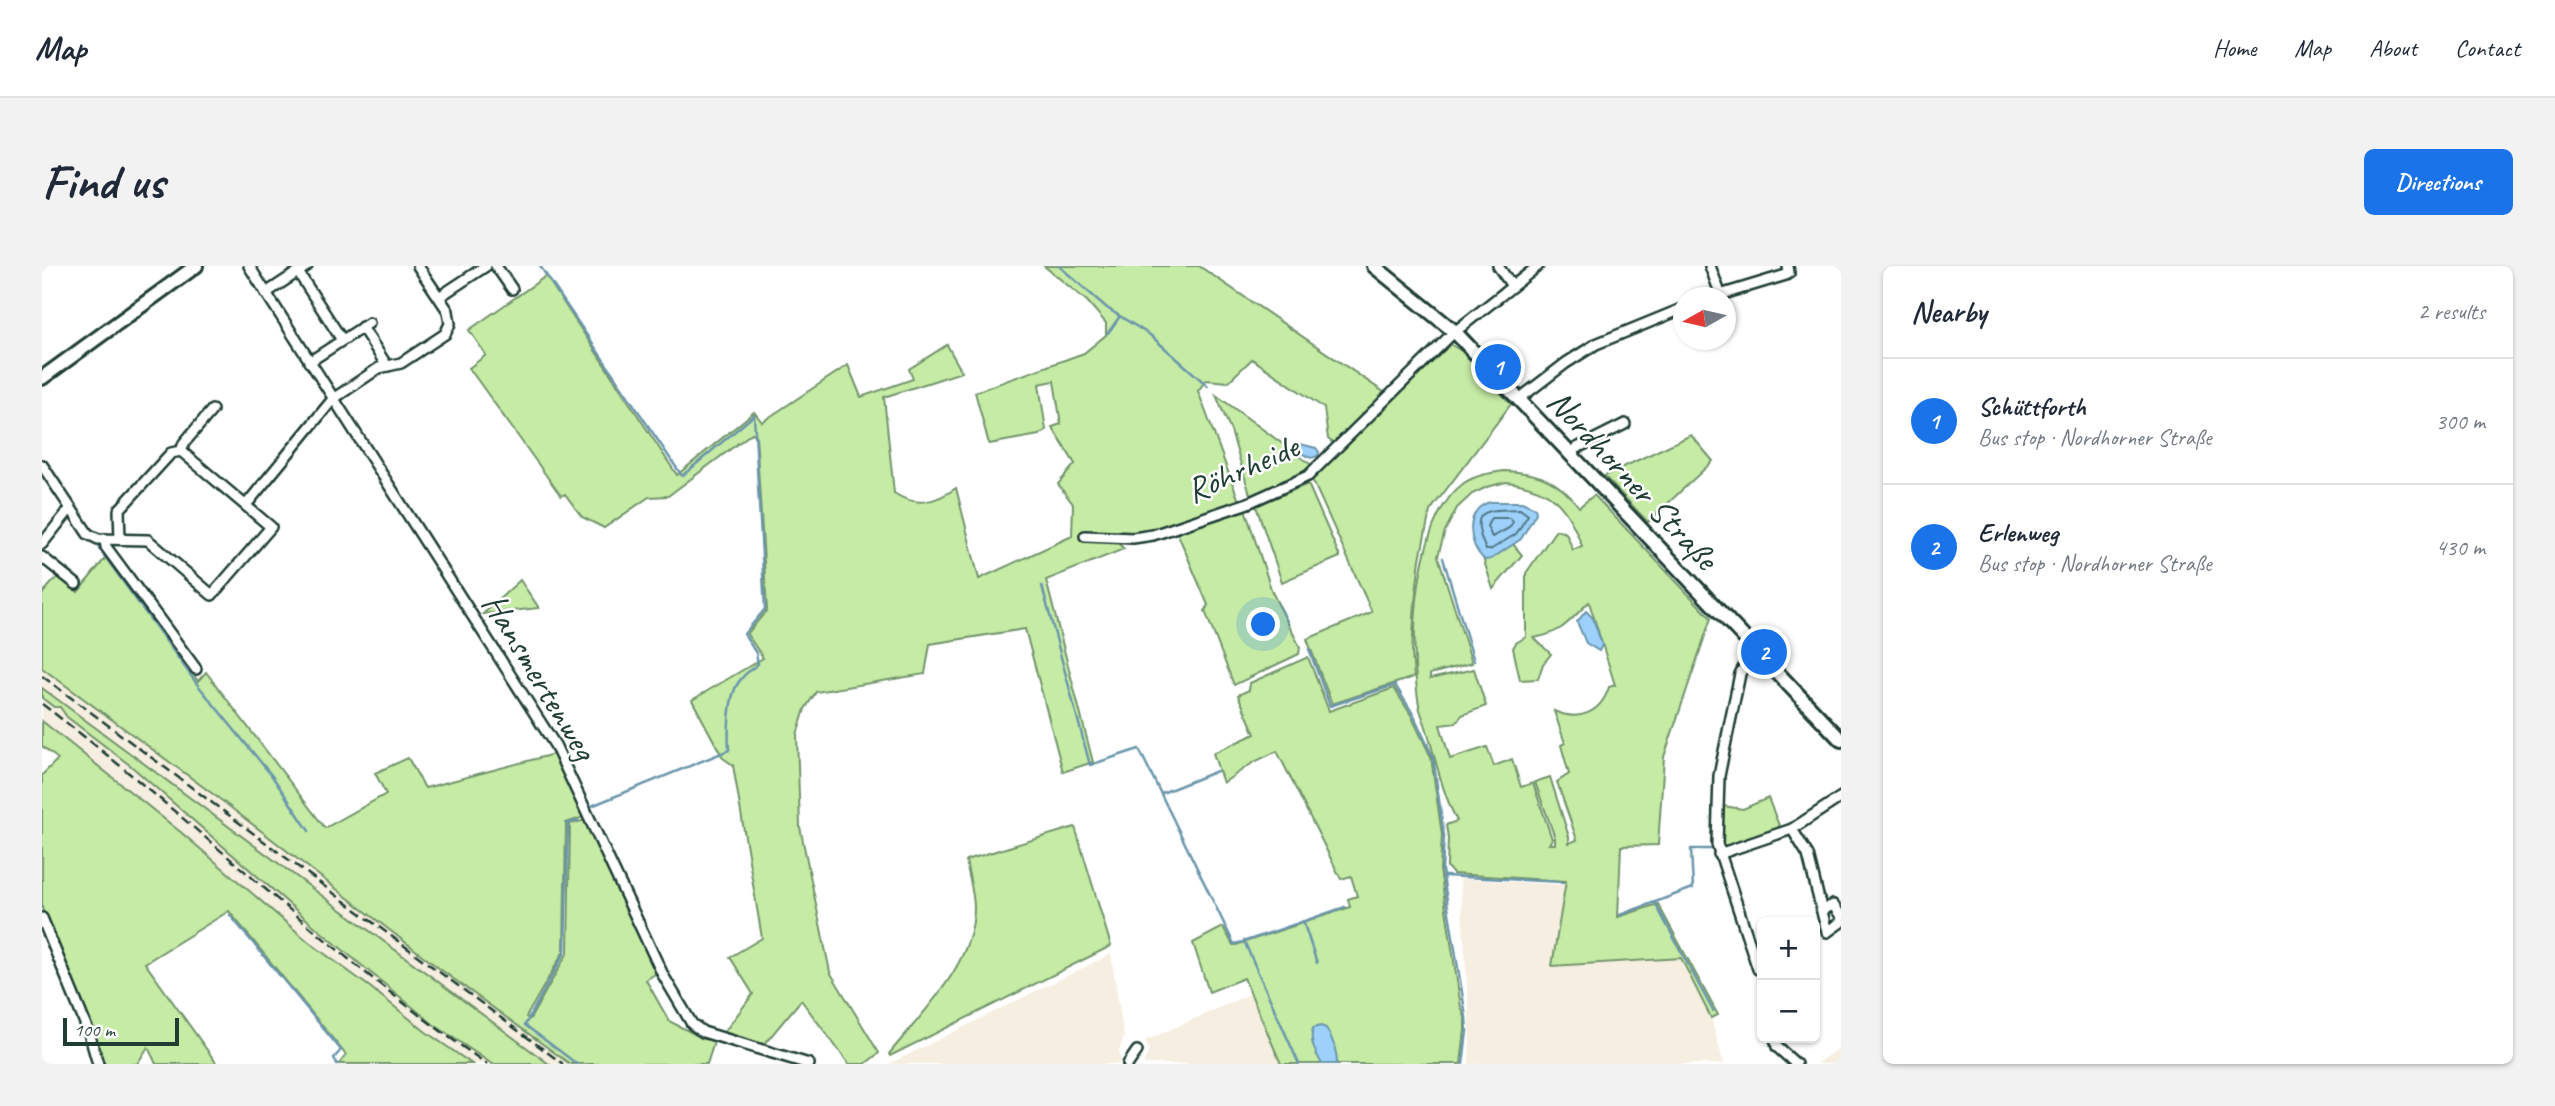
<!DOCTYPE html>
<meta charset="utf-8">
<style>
body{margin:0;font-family:Caveat,sans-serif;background:#f2f2f3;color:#1f2937}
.controls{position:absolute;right:21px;bottom:21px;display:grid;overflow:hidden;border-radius:10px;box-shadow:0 2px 5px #0004}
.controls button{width:63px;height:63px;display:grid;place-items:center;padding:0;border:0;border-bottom:2px solid #e0e1e3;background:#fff;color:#1f2937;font:35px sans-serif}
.compass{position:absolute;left:1631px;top:21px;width:63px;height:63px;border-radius:50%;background:#fff;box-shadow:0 2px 5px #0004;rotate:262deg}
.scale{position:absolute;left:21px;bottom:18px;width:116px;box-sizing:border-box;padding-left:7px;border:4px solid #1f3d34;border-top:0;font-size:19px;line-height:24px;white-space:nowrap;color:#1f3d34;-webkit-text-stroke:5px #fff;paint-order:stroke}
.you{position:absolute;left:1222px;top:359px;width:24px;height:24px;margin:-18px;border:5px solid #fff;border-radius:50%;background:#1a73e8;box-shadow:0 0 0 10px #1a73e833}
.badge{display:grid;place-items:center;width:46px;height:46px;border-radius:50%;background:#1a73e8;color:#fff;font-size:23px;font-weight:700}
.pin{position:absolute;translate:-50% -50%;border:4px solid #fff;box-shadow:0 2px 7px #0006}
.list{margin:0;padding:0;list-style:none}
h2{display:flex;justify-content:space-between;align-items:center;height:91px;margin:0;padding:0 28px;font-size:30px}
h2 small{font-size:23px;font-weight:400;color:#747a83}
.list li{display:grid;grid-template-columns:46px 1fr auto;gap:21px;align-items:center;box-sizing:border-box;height:126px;padding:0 28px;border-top:2px solid #e0e1e3}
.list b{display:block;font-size:26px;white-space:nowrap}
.list p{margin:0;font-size:23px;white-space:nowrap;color:#747a83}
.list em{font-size:23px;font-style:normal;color:#747a83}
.map{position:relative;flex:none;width:1799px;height:798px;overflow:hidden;border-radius:10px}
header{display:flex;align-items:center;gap:42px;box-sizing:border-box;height:98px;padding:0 35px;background:#fff;border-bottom:2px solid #e0e1e3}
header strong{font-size:33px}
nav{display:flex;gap:38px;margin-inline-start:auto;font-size:24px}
.intro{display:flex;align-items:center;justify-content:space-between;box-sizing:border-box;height:168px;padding:0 42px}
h1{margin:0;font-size:49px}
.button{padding:18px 32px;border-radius:10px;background:#1a73e8;color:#fff;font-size:24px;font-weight:700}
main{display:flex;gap:42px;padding:0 42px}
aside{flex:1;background:#fff;border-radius:10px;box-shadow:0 2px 5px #0004}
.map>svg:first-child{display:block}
.built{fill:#f6eee0}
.green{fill:#c6eba5;stroke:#72946c;stroke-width:2;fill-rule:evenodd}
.water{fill:#9dd1fb;stroke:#6b96ab;stroke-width:2}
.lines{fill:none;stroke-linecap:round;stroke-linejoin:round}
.shore{stroke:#517884;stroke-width:2}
.stream{stroke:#6b96ab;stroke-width:2.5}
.street-casing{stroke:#1f3d34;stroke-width:14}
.secondary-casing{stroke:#1f3d34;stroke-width:18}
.street{stroke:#fff;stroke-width:9}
.secondary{stroke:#fff;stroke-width:12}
.rail{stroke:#1f3d34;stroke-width:2.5;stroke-dasharray:10 5;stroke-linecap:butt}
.labels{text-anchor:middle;stroke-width:5;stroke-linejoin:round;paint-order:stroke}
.street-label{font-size:35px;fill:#1f3d34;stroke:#fff}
</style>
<header>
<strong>Map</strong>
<nav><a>Home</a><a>Map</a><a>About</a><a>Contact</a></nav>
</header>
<div class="intro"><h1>Find us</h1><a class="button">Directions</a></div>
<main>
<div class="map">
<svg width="1799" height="798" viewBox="0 0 1799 798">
<rect width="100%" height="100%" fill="#fff"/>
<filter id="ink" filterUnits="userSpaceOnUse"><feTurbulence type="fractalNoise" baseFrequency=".0143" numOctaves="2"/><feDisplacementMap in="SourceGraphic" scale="14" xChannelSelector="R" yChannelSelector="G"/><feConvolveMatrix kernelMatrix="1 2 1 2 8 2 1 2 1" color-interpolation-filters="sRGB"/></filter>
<g filter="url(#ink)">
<!-- built -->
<g class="built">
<polygon points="0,402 179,534 398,703 528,798 507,798 242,603 0,422"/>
<polygon points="0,432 12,441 18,441 25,451 89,500 278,665 391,758 450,798 430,798 384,766 328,721 268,677 141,568 0,455"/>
<polygon points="1418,613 1524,619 1510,700 1639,692 1669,752 1682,798 1427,798 1428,764"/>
<polygon points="1069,688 1082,771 1077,785 1079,798 847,798"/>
<polygon points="1208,728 1239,798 1101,798 1107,784 1103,775"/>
<polygon points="1799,780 1799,798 1774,798"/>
</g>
<!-- green -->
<g class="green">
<path d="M1002,0h155l189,129 -51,51 -9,-7 -4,-31 -72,-49 -24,23 -22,-2 -8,11 41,110 -86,29 -20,3 -27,-2 18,18 -78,31 47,182 -30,10 -38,-143 -95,15 -5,30 -109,18 -11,17 -8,26 3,92 30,145 49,81 -14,11h-16l-48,-64 -39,47 -40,-12 31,-41 -23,-37 32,-19 -29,-173 -10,-7 -31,-58 71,-42 -16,-24 20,-24 -11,-175 -4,-2 -84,63 -19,1 -45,31 -22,-11 -17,-23 -4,2 -92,-128 17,-13 -17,-25 77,-54 131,199 77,-63 8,10 86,-57 13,32 52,-18 -4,-10 38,-24 15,27 -78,25 10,96c22,15 42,9 62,-5l23,91 93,-43 1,-32 -15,-20 17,-20 -23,-37 9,-3 -7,-43 -15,3 7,46 -7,5 -50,9 -14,-52 109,-39 22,-18v-12l-19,-22z"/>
<polygon points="1408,78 1421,86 1469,138 1388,245 1378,293 1373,336 1370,387 1372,411 1290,438 1265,373 1330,346 1270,213"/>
<polygon points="1174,129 1272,201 1264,208 1209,232 1189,165"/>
<polygon points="1649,169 1671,195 1606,256 1562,210"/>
<path d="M1462,205c33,1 55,9 75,36l15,-12 117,123 -47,139 -6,88 -37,1 -3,71 40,-13 60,111 -7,3 -30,-60 -129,8 14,-85 -113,-7 -6,-7 1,-29 -2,-13 11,-4c-15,-29 -21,-60 -30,-91 -2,-8 -7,-17 -8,-25 -10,-57 -6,-185 45,-222 12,-8 26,-10 40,-12zM1464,216c45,5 61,23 76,64l-9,4 -7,-17 -10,-3 -30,43v64l-10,6 -3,5 7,32 18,-1 5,-15 8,-10 -17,-16c29,-5 35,-17 55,-36l26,83 -6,2c-8,26 -30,35 -55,24l11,32 -4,2 8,29 -12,8 20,58 -8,3v-6l-19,-60 -15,5 20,56v6h-6l3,-5 -19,-56 -12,4 -9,-28 -18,7 -7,-19 -37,12 -10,-34 16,-2 6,-8 24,-9 -12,-37 -44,10v-5l42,-11 -34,-107 7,-25 12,-23 15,-14 15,-7z"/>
<polygon points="1266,218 1298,291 1240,316 1214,240"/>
<polygon points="1203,243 1230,326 1258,381 1257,388 1192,419 1163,345 1166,339 1135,266"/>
<polygon points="1471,278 1480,289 1451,323 1441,292 1449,293"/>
<polygon points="65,290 156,415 164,406 283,562 344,528 333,507 366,492 383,522 512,488 542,551 524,557 522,685 484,751 488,753 526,686 528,558 544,554 616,706 604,714 627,755 654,769 673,773 665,798 528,798 398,703 179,534 0,402 0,328 16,310 36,326"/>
<polygon points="478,314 497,342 441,348"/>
<polygon points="1266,391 1287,445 1352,422 1369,449 1389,491 1400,569 1398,604 1419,741 1423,751 1423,764 1419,798 1239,798 1202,712 1167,726 1151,677 1181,661 1191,679 1194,679 1308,641 1306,633 1315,630 1309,610 1299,613 1235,485 1212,496 1181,517 1171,487 1213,468 1196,429 1207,424 1208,417"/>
<polygon points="0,422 507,798 450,798 391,758 278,665 89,500 25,451 18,441 12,441 0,432"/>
<polygon points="0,455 141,568 268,677 328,721 384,766 430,798 297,798 304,789 187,645 103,697 175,798 114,798 106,781 95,798 62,798 49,759 0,642 0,509 16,493 0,480"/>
<polygon points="1726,532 1738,562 1678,582 1680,540 1701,543"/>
<path d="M1033,561l36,119 -221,110 -1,-2c33,-41 85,-90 85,-146 0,-16 -6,-33 -8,-48z"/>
</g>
<!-- water -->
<g class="water">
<polygon points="1258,178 1274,182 1277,186 1276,190 1269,192 1259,187 1255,181"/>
<path d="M1449,236h31l13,6 1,5 -15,26 -30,20 -6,1c-18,-14 -21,-53 6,-58z"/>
<polygon points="1544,345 1551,352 1560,379 1557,385 1544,377 1535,356"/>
<path d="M1279,760l5,2c7,11 11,22 11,36h-15c-7,-12 -13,-22 -9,-36z"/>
</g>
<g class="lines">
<!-- shore -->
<g class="shore">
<path d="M1478,243l8,6 -12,19 -26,16h-4c-19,-42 0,-40 34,-41z"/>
<polygon points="1449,252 1468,252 1471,256 1467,262 1450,271 1445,260"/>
</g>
<!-- stream -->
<g class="stream">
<polyline points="498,0 640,210 711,150"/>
<polyline points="1017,0 1065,42 1108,69 1166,120"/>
<polyline points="1066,67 1078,50"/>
<polyline points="56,281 155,418 230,510 267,565"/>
<polyline points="1401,292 1432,395"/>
<polyline points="1000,320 1048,499 1097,483 1192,678 1201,676 1303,641"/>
<polyline points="1267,383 1288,440 1353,419 1371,448 1391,491 1402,570 1400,604 1424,751 1425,765 1421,798"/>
<polyline points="1120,527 1175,505"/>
<path d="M547,541l140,-57c-1,-17 -1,-52 9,-67 5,-8 13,-14 20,-19l-2,-11 -12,-19 21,-25 -11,-194"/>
<polyline points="1677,597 1686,628"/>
<polyline points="1402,610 1521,616"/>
<polyline points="1613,637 1671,745"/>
<polyline points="188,649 299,784 292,792 295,798"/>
<polyline points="1578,649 1651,622 1649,583 1671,583 1674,588"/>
<polyline points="1261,655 1275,697"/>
<polyline points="1202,675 1257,798"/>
<polyline points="535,798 483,759 523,686 526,557 536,555"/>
</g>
<!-- street casing -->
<g class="street-casing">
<g id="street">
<polyline points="207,0 513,479 621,709 650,758 661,766 767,798"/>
<polyline points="454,0 470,23"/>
<polyline points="1456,0 1470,20"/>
<polyline points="1668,0 1678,27"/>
<polyline points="256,6 300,74"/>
<polyline points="224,27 265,0"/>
<polyline points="397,31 444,0"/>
<polyline points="1668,32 1744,9 1747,7 1746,0"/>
<polyline points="320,61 345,100"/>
<polyline points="267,96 327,57"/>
<polyline points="1477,133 1524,97 1554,78 1642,42"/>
<polyline points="139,185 142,177 170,144"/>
<polyline points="1529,188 1533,183 1583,158"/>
<polyline points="0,199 46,268 56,273 106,274 170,329 229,261 139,185"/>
<polyline points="204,239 291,133 337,102 359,97 403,68 408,58 406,45 376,0"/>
<polyline points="1043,270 1091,272 1111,269 1206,237 1266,210 1410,68 1496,0"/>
<polyline points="63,273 64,281 154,403"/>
<polyline points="78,273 77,244 129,187 139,185"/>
<polyline points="0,278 28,243"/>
<polyline points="0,291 34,318"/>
<polyline points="1714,385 1706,393 1698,408 1681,490 1677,510 1675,578 1716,703"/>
<polyline points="1750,563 1766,589 1785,666 1799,656"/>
<polyline points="1677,588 1750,563 1799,531"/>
<polyline points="1780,644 1791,639 1799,650"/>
<polyline points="0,652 47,767 56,798"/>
<polyline points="1733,772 1735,781 1754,798"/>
<polyline points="1086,798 1095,785"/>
</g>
</g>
<!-- secondary casing -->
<g class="secondary-casing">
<g id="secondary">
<polyline points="1332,0 1413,66 1799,474"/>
<polyline points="0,112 154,0"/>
</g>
</g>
<!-- street -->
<use href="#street" class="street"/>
<!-- secondary -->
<use href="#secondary" class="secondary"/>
<!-- rail -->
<g class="rail">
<polyline points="0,410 521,798"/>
<path d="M0,438c152,115 288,252 445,360"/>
</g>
</g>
</g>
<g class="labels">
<!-- street labels -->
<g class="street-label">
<text transform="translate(1200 202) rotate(-24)" y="12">Röhrheide</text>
<text transform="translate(1591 213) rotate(47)" y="12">Nordhorner Straße</text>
<text transform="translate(498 410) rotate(59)" y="12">Hansmertenweg</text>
</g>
</g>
</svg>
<div class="controls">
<button>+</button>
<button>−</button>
</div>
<svg class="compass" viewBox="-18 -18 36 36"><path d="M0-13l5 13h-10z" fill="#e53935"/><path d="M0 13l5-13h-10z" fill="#747a83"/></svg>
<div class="scale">100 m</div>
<div class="you"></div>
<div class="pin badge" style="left:1456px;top:101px">1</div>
<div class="pin badge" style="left:1722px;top:386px">2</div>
</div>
<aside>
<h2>Nearby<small>2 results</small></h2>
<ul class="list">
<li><span class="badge">1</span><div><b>Schüttforth</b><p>Bus stop · Nordhorner Straße</p></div><em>300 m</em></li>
<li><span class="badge">2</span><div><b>Erlenweg</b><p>Bus stop · Nordhorner Straße</p></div><em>430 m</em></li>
</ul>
</aside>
</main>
